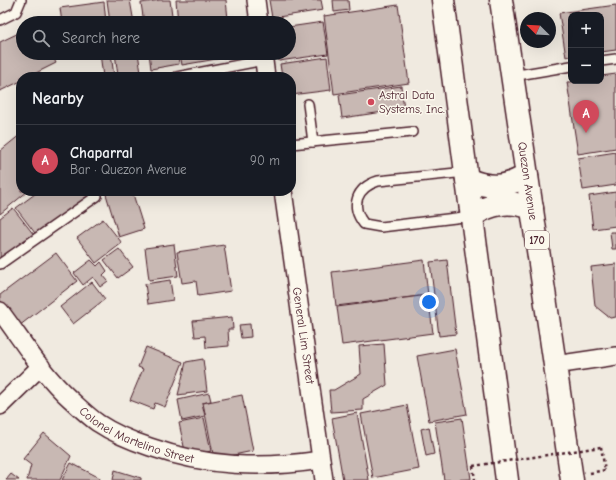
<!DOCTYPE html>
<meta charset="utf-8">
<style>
body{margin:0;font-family:"Comic Neue",sans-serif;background:#242831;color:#f1f3f6}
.controls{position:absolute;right:12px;top:12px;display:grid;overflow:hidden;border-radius:8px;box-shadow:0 4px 16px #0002}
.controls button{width:36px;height:36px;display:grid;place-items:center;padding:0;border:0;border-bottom:1px solid #363941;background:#171b24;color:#f1f3f6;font:20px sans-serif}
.compass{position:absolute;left:520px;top:12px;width:36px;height:36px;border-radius:50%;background:#171b24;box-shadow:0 4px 16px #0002;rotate:294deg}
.you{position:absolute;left:429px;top:302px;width:14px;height:14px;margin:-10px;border:3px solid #fff;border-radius:50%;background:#1a73e8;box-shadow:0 0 0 6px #1a73e833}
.badge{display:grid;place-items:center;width:26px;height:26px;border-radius:50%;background:#d1495b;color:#fff;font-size:13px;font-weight:700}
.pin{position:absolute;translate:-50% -33px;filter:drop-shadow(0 1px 2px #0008)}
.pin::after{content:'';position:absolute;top:21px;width:14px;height:12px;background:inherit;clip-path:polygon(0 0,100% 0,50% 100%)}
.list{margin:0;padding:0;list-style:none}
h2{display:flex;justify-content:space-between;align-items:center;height:52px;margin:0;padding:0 16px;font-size:17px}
h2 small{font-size:13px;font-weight:400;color:#9ea1a6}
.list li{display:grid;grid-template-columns:26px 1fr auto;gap:12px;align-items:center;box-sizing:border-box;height:72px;padding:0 16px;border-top:1px solid #363941}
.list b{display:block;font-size:15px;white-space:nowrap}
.list p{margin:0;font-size:13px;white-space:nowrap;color:#9ea1a6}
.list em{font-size:13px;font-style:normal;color:#9ea1a6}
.icon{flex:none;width:22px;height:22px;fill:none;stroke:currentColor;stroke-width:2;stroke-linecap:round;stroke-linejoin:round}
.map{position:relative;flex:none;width:616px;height:480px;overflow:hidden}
.search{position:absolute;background:#171b24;box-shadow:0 4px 16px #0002;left:16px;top:16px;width:280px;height:44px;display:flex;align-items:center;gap:10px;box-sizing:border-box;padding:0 14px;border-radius:22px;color:#9ea1a6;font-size:15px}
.panel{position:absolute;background:#171b24;box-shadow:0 4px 16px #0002;left:16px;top:72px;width:280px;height:124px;border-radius:16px}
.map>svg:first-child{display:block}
.building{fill:#c8b8b3;stroke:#4a1f2b}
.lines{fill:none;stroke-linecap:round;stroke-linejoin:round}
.service-casing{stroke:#4a1f2b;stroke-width:12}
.minor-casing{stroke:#4a1f2b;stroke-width:20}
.primary-casing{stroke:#4a1f2b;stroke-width:25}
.path{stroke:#4a1f2b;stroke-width:2.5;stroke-dasharray:3 3;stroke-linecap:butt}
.service{stroke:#fbf7ec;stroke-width:9}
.minor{stroke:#fbf7ec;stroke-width:17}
.primary{stroke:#fbf7ec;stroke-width:22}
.path-bridge{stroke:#4a1f2b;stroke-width:2.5;stroke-dasharray:3 3;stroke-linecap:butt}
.poi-dot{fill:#d1495b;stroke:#fbf7ec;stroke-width:1.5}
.labels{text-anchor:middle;stroke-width:3;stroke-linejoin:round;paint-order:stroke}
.shield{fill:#fbf7ec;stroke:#7f6065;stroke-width:1}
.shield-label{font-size:11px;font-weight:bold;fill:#4a1f2b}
.poi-label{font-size:12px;fill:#4a1f2b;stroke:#fbf7ec;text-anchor:start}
.street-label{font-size:12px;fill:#4a1f2b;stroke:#fbf7ec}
</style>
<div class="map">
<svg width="616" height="480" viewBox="0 0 616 480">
<rect width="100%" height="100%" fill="#f0eae0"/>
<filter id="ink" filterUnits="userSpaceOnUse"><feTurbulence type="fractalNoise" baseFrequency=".025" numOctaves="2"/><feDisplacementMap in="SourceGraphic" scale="8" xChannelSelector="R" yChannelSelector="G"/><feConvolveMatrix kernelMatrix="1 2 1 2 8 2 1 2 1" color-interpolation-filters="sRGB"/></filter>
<g filter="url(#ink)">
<!-- building -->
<g class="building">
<polygon points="107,0 130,0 134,23 110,23"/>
<polygon points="160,0 170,0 173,23 144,23 141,3"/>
<polygon points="176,0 226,0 228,19 178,23"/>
<polygon points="269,0 321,0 323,10 272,18"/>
<polygon points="333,0 348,0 349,10 334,12"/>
<polygon points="104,2 106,23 62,23 60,8"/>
<polygon points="398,5 409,83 334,94 324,16"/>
<polygon points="616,5 616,50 601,52 601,15 571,15 571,56 566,57 559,13"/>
<polygon points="323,22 328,54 279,61 278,53 289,53 289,27"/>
<polygon points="23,31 23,53 51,53 56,63 28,77 21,77 21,81 0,91 0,42"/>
<polygon points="100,53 111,53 114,77 103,77"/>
<polygon points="115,53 138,53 141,73 118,76"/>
<polygon points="149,53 178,53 179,64 151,69"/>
<polygon points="180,53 227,53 228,57 182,65"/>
<polygon points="327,57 331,90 291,95 291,77 282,77 280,64"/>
<polygon points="616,74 616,148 578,154 567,82 601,81 601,76"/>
<polygon points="401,86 404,109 342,118 339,95"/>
<polygon points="21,134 21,191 28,191 0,214 0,151"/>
<polygon points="616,152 616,185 583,190 578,158"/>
<polygon points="39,191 89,191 92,195 38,237 16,208"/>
<polygon points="105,191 132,191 144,229 119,237"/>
<polygon points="616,192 616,226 593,229 589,196"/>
<polygon points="13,208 34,235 0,261 0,218"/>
<polygon points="103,219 122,243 96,263 77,238"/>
<polygon points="610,232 616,232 616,249 612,249"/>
<polygon points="174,244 178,276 149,280 145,248"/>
<polygon points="224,245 231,291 198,296 196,281 182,283 177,252"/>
<polygon points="119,249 133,267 118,278 104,260"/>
<polygon points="56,253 77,281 19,326 0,302 0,295"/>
<polygon points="91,260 97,266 101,262 107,271 103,275 108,281 100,287 93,277 83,285 74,273"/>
<polygon points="424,260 428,295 336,306 332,272"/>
<polygon points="447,260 456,334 439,336 430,262"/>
<polygon points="616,264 616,317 610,318 595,306 591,267"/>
<polygon points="170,280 173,300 148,304 145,284"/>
<polygon points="92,282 105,299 73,324 60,307"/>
<polygon points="428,295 433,333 342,345 337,307"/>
<polygon points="232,317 233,329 228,329 229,346 206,348 205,336 195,337 193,321"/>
<polygon points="250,324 251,337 241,338 239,325"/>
<polygon points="384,344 387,385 363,399 363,410 331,412 329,390 334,390 361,374 359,346"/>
<polygon points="146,347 183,362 165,407 155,403 153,409 130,400 143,369 138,367"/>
<polygon points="455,349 467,414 429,421 417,356"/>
<polygon points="203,359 207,391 178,395 186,362"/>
<polygon points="209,393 211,401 202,403 205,416 182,421 178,400"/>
<polygon points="242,395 253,451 214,459 203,403"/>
<polygon points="407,405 419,469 373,478 361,414"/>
<polygon points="357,413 369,480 343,480 332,418"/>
<polygon points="204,418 211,451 186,456 179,423"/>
<polygon points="462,418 471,479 444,480 435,422"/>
<polygon points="429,427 434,454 426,456 421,429"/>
<polygon points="44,433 71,456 60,480 27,480 31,465 23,459"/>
<polygon points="71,463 100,478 99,480 62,480"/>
<polygon points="115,470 141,478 141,480 113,480"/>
<polygon points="11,474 19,480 6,480"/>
</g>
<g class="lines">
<!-- service casing -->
<g class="service-casing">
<g id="service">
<polyline points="0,20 16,12 21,0"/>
<polyline points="601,61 616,59"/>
<polyline points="512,76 571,66"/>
<polyline points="177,77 264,60"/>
<polyline points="308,104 313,142"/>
<polyline points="291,144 412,132"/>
<path d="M466,172l-88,9c-22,7 -28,25 -14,43l17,3 91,-11"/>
<polyline points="0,264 97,196"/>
</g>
</g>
<!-- minor casing -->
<g class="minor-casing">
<g id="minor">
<polyline points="256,0 259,23"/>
<polyline points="263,53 266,77"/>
<path id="s1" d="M283,191l41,289"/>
<path id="s2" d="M0,311c22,29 42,63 70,88 9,8 18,17 28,24 15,10 34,18 52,24 57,20 111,22 171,13"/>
<polyline points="555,365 616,356"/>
<polyline points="0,406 41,366"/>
</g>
</g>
<!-- primary casing -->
<g class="primary-casing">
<g id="primary">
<polyline points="443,0 507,480"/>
<path id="s3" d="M501,0l71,480"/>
<path d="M467,179c22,10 39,9 60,-4"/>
<path d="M472,216c19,-13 37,-16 60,-8"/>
</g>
</g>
<!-- path -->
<g class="path">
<polyline points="473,466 475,480"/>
<polyline points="590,473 605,470 601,447"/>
</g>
<!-- service -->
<use href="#service" class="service"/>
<!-- minor -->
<use href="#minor" class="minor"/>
<!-- primary -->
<use href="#primary" class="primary"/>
<!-- path-bridge -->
<polyline class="path-bridge" points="473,466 601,447"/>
</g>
</g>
<!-- markers -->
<circle class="poi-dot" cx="371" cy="102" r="4"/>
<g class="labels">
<!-- shield labels -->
<rect class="shield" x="525" y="231" width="24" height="18" rx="3"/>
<g class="shield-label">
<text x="537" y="244">170</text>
</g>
<!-- poi labels -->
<g class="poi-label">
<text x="379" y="99">Astral Data<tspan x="379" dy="14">Systems, Inc.</tspan></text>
</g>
<!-- street labels -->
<g class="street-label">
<text dy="4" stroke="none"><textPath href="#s3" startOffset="183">Quezon Avenue</textPath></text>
<text dy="4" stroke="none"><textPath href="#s1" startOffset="146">General Lim Street</textPath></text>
<text dy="4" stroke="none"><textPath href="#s2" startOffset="190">Colonel Martelino Street</textPath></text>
</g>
</g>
</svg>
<div class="controls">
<button>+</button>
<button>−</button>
</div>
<svg class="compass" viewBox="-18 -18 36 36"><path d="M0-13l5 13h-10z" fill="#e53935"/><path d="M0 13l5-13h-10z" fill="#9ea1a6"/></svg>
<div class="you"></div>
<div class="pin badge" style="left:586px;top:133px">A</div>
<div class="search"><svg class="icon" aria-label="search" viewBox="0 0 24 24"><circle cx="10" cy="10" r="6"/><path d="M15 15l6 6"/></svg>Search here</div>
<section class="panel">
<h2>Nearby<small></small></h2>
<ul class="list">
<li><span class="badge">A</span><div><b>Chaparral</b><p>Bar · Quezon Avenue</p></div><em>90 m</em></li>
</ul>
</section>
</div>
